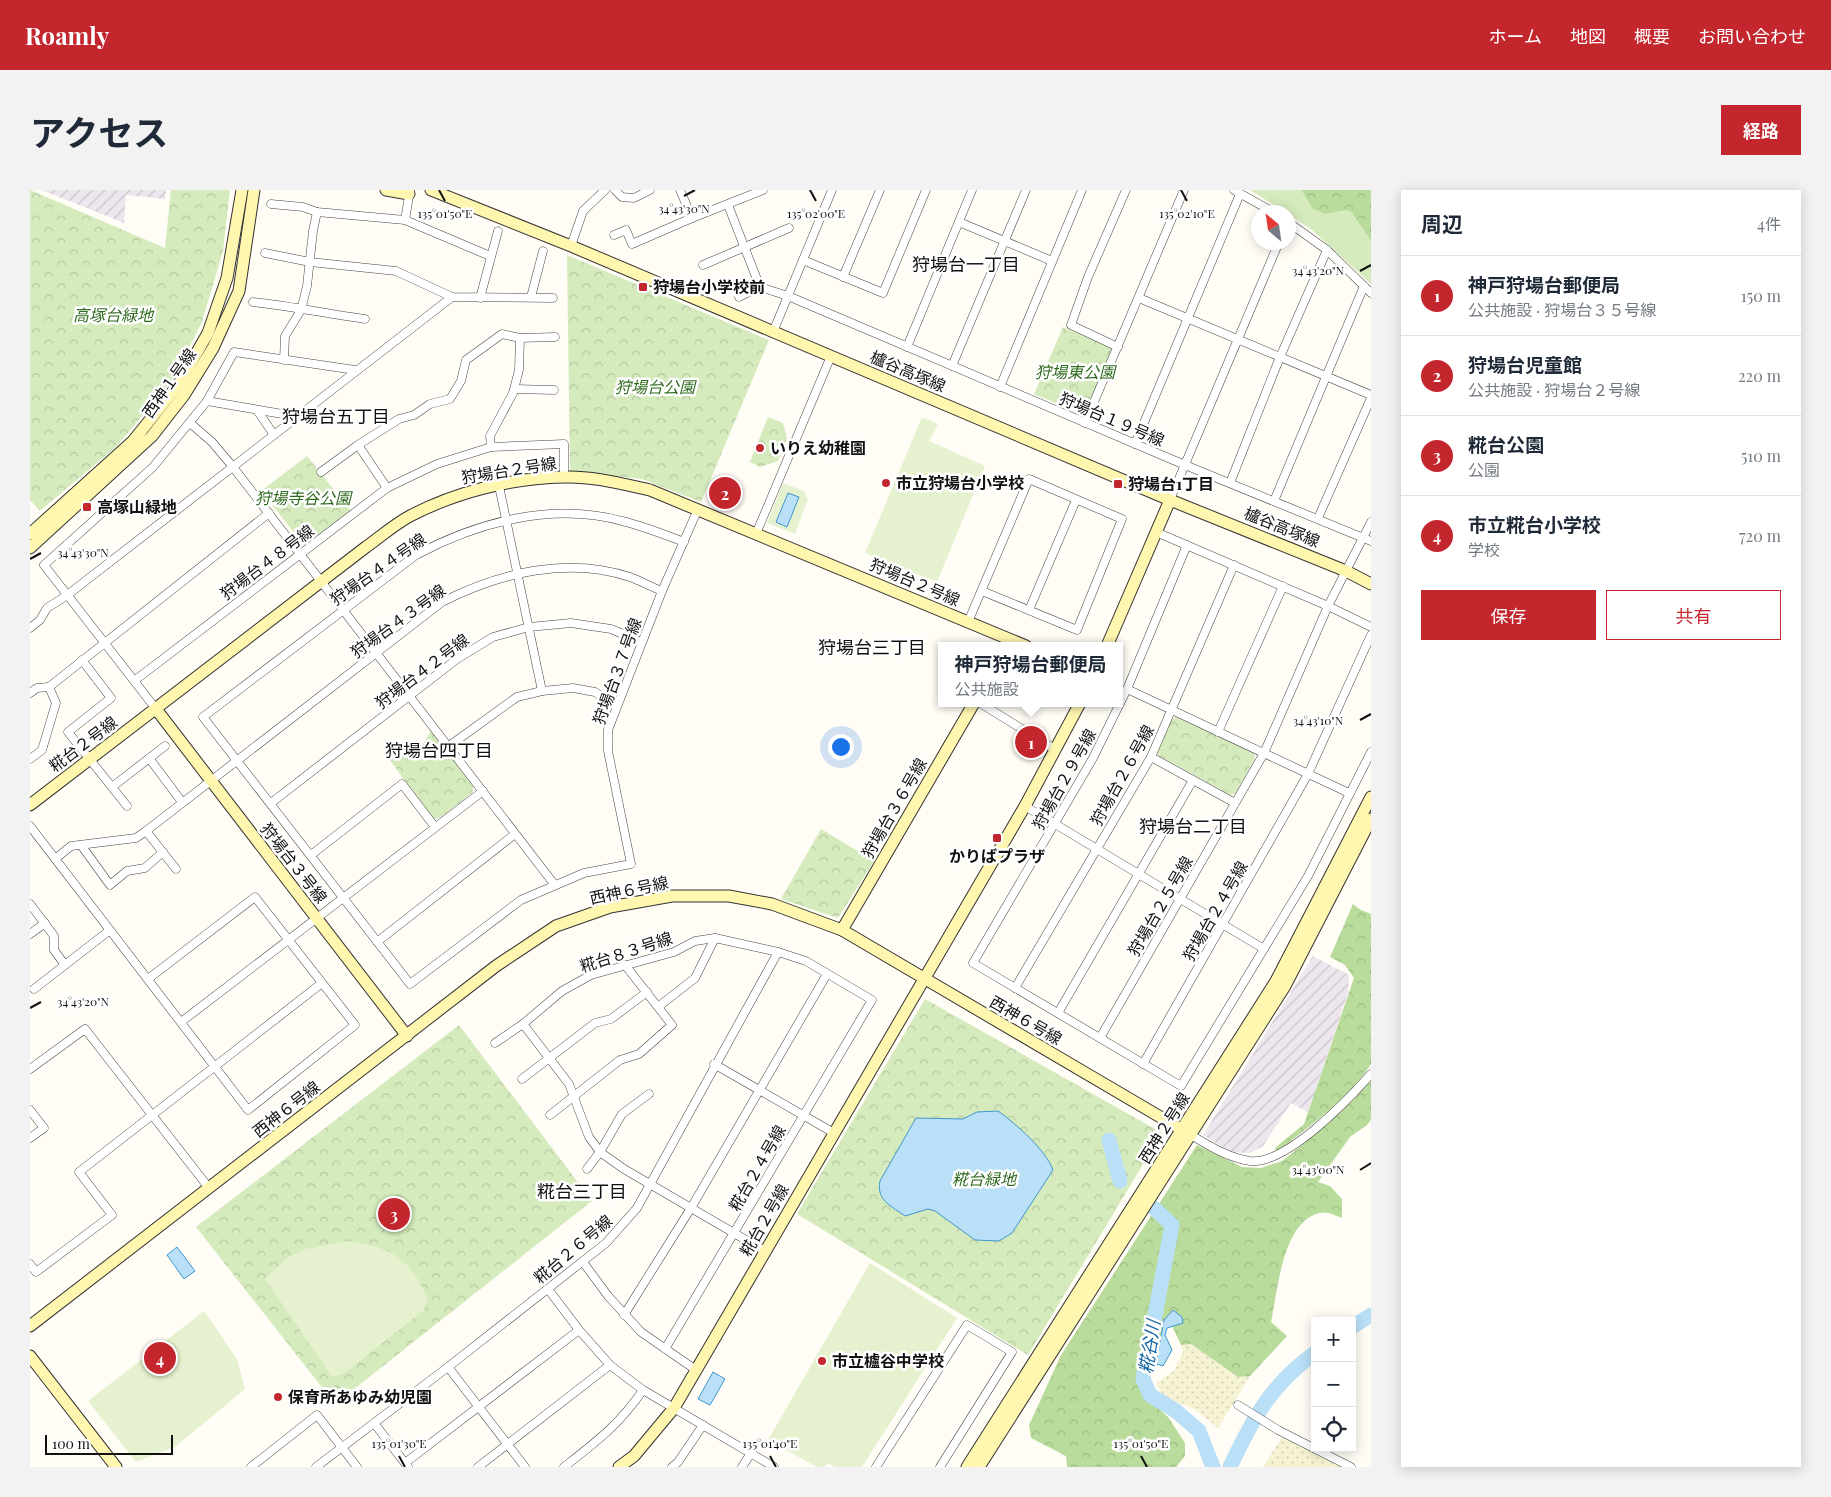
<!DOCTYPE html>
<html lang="ja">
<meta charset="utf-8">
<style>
body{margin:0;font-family:"Playfair Display","Noto Sans JP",serif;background:#f2f2f3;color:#1f2937}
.controls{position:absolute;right:15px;bottom:15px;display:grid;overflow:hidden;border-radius:0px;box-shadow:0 2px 12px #0003}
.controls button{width:45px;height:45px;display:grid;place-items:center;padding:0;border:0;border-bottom:1px solid #e0e1e3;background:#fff;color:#1f2937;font:25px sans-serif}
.compass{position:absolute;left:1221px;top:15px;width:45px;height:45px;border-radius:50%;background:#fff;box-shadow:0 2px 12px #0003;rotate:331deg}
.scale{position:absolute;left:15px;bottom:12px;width:128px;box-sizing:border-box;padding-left:5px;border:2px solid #111;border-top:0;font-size:14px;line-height:18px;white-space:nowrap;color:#111;-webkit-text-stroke:4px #fff;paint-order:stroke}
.you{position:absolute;left:810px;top:556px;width:18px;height:18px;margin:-12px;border:4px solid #fff;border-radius:50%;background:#1a73e8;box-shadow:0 0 0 8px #1a73e833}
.badge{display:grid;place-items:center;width:32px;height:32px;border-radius:50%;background:#c4262e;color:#fff;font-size:16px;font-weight:700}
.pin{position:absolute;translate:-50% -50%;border:2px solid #fff;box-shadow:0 1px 5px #0006}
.popup{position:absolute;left:908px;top:452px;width:185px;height:65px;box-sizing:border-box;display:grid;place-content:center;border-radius:0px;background:#fff;filter:drop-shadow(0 1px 4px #0005);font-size:16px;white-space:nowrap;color:#747a83}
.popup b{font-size:19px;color:#1f2937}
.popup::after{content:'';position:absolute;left:50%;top:100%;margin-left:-10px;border:10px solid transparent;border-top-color:#fff}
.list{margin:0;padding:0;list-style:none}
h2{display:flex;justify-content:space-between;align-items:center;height:65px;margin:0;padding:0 20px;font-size:21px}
h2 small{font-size:16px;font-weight:400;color:#747a83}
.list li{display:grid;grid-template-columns:32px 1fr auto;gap:15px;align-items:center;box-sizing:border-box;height:80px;padding:0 20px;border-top:1px solid #e0e1e3}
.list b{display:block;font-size:19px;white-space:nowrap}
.list p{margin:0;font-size:16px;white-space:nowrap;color:#747a83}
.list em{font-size:16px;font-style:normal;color:#747a83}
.actions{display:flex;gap:10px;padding:15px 20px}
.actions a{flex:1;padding:11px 0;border:1px solid #c4262e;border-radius:0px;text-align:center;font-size:18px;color:#c4262e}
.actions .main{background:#c4262e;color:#fff}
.icon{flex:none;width:28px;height:28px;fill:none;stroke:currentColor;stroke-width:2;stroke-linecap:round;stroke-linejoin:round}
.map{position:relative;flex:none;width:1341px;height:1277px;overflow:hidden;border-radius:0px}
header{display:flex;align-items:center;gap:30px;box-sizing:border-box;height:70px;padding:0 25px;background:#c4262e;color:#fff}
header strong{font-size:24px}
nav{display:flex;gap:28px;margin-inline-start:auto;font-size:18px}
.intro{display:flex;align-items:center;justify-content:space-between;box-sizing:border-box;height:120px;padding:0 30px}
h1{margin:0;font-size:35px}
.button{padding:12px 22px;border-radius:0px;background:#c4262e;color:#fff;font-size:18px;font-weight:700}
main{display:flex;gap:30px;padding:0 30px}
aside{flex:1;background:#fff;border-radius:0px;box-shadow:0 2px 12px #0003}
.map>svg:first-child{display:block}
.industrial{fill:url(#industrial-furrows)}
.farmland{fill:url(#farmland-dots)}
.grass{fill:#d5ebbd}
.forest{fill:url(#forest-crowns)}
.park{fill:url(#park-crowns)}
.pitch{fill:#e6f2cf}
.water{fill:#b9e0f7;stroke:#3f96cf}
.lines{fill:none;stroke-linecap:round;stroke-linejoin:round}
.river{stroke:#b9e0f7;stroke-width:15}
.street-casing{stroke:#444;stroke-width:9}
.secondary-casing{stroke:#333;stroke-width:13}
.street{stroke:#fff;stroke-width:8}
.secondary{stroke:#fff6b0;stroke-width:11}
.ticks{fill:none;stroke:#111;stroke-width:2}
.poi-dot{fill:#c4262e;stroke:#fff;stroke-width:2}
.labels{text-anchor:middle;stroke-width:5;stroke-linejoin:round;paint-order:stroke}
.poi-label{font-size:16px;font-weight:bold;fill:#111;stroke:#fff;text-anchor:start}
.park-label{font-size:16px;font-style:italic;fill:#2f6b1f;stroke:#fff}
.street-label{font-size:16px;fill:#111;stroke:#fff}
.neighbourhood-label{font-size:18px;fill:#111;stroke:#fff}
.water-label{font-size:18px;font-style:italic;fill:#1768a6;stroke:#fff}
.ticks-label{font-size:12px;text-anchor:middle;fill:#111;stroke:#fff;stroke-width:5;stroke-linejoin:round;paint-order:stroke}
</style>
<header>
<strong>Roamly</strong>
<nav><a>ホーム</a><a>地図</a><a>概要</a><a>お問い合わせ</a></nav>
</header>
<div class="intro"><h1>アクセス</h1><a class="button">経路</a></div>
<main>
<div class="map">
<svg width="1341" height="1277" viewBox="0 0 1341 1277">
<defs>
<pattern id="industrial-furrows" width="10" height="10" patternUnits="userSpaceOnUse" patternTransform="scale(1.25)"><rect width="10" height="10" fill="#eee6ef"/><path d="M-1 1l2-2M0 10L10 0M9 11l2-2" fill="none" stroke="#cbc4cc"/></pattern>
<pattern id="farmland-dots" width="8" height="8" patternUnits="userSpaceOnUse" patternTransform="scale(1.25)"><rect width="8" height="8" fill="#f6f3d4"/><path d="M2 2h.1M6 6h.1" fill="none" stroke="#d2cfb5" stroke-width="1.8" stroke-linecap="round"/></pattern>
<pattern id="forest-crowns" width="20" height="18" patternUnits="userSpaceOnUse" patternTransform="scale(1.25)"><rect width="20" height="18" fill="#b9dc9c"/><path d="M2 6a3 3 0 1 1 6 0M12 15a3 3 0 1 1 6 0" fill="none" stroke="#9ebc85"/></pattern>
<pattern id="park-crowns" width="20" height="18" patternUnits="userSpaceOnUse" patternTransform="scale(1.25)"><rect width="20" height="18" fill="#d5ebbd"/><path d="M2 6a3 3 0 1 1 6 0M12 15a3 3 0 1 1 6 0" fill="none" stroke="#b6c8a1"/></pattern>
</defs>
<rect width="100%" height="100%" fill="#fffdf5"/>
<!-- industrial -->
<g class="industrial">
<polygon points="12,0 136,0 135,9 96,5 94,33"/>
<polygon points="1283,766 1319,785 1318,803 1278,922 1261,913 1233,956 1220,963 1200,962 1173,945"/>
</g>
<!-- farmland -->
<g class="farmland">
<polygon points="1161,1154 1208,1187 1220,1186 1188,1238 1166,1220 1133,1206 1126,1193 1144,1181 1153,1162 1151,1155"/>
<polygon points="1252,1247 1312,1277 1233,1277"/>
</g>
<!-- grass -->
<polygon class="grass" points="1220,0 1271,0 1283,19 1295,24 1317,20 1322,23 1341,51 1341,94 1281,39"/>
<!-- forest -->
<g class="forest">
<polygon points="1271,0 1341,0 1341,51 1322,23 1317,20 1295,24 1283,19"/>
<path d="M1323,714l8,6 10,4v150c-21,34 -63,63 -94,88l-2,-4 29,-24 50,-146 -9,-13 -15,-8z"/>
<path d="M1341,891v39l-4,5 -17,12 -32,45 12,4 12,13v19c-8,-3 -15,-7 -23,-5 -37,10 -41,77 -48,109l16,14 -37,40 -12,1 -47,-33 -10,1 -9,-19 11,-3 -9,-13 -10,10 -8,44 -12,1 -5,11 5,19 24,22 17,26v13l-9,11h-109l-1,-11 -35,-18 -2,-13 32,-70 136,-210 45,22 19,1 21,-7 30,-24z"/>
</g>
<!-- park -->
<g class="park">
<polygon points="0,0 135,58 141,0 200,0 193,61 172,132 143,189 87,256 10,321 0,310"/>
<polygon points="537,65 739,150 671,312 612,289 540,281"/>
<polygon points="1033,137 1085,159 1057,226 1004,204"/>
<polygon points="738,227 753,233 757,248 748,271 730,277 720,272"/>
<polygon points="277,266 321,321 274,355 231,301"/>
<polygon points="1146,527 1224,563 1225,568 1206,603 1201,605 1129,566 1126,561 1142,529"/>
<polygon points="402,539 444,594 442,603 410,628 403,629 359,569 364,564 387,564"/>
<polygon points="791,639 844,671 808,728 751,709"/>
<polygon points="895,809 1132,943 998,1165 767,1024"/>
<polygon points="429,835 562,1011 305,1214 166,1037"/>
</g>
<!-- pitch -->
<g class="pitch">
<polygon points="892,227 908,234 899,251 955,276 907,392 835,363"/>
<polygon points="753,293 774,301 778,309 765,344 737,333"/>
<path d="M318,1051c43,6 63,18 80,59l-5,11 -80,63 -11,3 -67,-98 23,-22 17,-8z"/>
<polygon points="840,1073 927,1128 832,1277 805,1277 798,1273 795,1277 787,1277 738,1250"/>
<polygon points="174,1121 207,1169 215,1199 145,1257 106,1272 58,1211"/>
</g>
<!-- water -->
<g class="water">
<polygon points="758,303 769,307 757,337 746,332"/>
<path d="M968,921c18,13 47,38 55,59l-41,63 -13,8 -24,-1 -40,-29 -7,-2 -23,7c-14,-10 -29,-16 -25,-35l36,-63 47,1 14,-7z"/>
<polygon points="147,1057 165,1081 154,1089 137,1065"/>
<polygon points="1143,1120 1152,1127 1153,1133 1137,1138 1135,1145 1142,1160 1133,1176 1126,1174 1134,1130"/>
<polygon points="683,1182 695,1189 680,1215 668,1209"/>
</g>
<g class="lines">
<!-- river -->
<g class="river">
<polyline points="1079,950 1090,991"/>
<polyline points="1124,1018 1142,1035 1113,1189 1120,1205 1146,1221 1169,1241 1183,1277"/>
<polyline points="1322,1137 1341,1125"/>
<path d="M1200,1277c22,-47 41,-83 85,-114"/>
</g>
<!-- street casing -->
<g class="street-casing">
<g id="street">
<polyline points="585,0 592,7 604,8 620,0"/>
<polyline points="650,0 662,28 733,0"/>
<polyline points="1204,0 1243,22"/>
<polyline points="241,14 273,17 287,22 375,30 460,66"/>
<polyline points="698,15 730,97 758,106 1155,275 1341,351"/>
<polyline points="375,30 380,0"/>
<polyline points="929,32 1022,71"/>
<polyline points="1258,32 1297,60 1341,103"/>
<polyline points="584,45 596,40 602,54 662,28"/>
<polyline points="541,56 553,21 575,0"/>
<polyline points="235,63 280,72 366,81 422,107 523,108"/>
<polyline points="773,70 853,103 896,0"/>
<polyline points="673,75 759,38"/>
<polyline points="813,87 850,0"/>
<polyline points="501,107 513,61"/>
<polyline points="709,107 730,97"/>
<polyline points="450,108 468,41"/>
<polyline points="1109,108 1341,205"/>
<path d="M223,112c38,4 75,12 112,17"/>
<polyline points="743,142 802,0"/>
<polyline points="877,157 942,0"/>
<polyline points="1088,157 1041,135 1058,87 1096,0"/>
<polyline points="254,170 255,146 271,120 277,96 283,41 287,22"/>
<polyline points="922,176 996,0"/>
<polyline points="970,197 1052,0"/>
<polyline points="485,199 524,200"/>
<polyline points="177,211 270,227"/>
<polyline points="227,220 244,245"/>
<polyline points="160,233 182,252 203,277 524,694"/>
<polyline points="1055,233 1154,0"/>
<polyline points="1105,254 1210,4"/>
<polyline points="328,255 357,298"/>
<polyline points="461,257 460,246 483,203 489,180 490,148"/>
<polyline points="291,282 328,255 369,229 384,225 400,214 420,209 431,191 436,170 472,144 490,148 525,147"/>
<polyline points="1200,293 1250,167 1297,60"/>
<polyline points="469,296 512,501"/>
<polyline points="1140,310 1249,52"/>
<polyline points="1244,311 1334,96"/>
<polyline points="1288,328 1341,208"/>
<polyline points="1126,342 1298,416 1341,437"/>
<polyline points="726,344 801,166"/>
<path d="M654,352c-21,-8 -41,-16 -62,-21 -70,-19 -144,1 -206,34l-213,162 207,267 111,-84 63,-27 47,-9 -23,-113v-21l54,-139 36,-82"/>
<polyline points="1157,355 1097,499 1063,568 943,773 1151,896 1278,686 1341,562"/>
<polyline points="999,420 1046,310"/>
<polyline points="938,432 999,289 1092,329 1047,440 952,401"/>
<path d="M0,438l10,-8 7,-12 19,-12c129,-100 258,-199 386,-299"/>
<polyline points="52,470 81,508 38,542 97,616"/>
<polyline points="104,491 357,298 407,274 461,257 534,254 534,287"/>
<polyline points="1097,499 1319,603"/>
<polyline points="0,503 7,498 19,497"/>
<polyline points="950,513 1026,560"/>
<polyline points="126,519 14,375 123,277 177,211 204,162 325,180"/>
<polyline points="1188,542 1253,396"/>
<polyline points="419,556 487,507 512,501 543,498 565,502 586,515"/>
<polyline points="1121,567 1205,613"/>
<polyline points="119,568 152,612"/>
<polyline points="0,569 12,560 26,513 19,497 239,323"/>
<polyline points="82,597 135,556"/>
<polyline points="241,613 427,469 463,447 499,437 541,433 581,439 611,452"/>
<polyline points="995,616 1234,759"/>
<polyline points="0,636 218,920 325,835 225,707 118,789"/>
<polyline points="116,641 146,679"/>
<polyline points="51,655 80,695 97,681 115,678 133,662"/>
<polyline points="281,665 372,594 405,637"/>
<path d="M25,669l16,-13 65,-8 10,-7 296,-229c57,-29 126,-46 188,-25 11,4 21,10 32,14"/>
<polyline points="0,714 24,746 24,760 35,775"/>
<polyline points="0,744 15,733"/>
<polyline points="347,752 485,644"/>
<polyline points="985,798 1121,567 1204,375"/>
<polyline points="4,799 80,740"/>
<polyline points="628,817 665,788 685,748"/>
<polyline points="1028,823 1163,590"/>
<polyline points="151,832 453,601"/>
<polyline points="1070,848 1234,563 1298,416 1341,332"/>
<polyline points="465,853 493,834"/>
<polyline points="684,874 804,943"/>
<polyline points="1113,874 1278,584 1341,445"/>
<polyline points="0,879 55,839 179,998"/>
<polyline points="492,889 565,833 581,829 617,802"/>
<polyline points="0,920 14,938 0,948"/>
<polyline points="520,925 590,870 609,864 642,835 595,775"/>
<path d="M1161,945c19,11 37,23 59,26 36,4 98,-61 121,-87"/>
<polyline points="557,979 570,962 592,924 619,904"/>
<polyline points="553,1072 578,1106 611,1142 666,1180"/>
<polyline points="0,1074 6,1082 82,1025 49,982 292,793"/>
<polyline points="518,1099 549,1140 580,1175 613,1200 744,1277"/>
<polyline points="594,1125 661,1018 797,784"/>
<polyline points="635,1159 842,810 776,771 748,762 685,748 665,751 644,762 561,785 532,801 493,834 539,894 559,947 570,962 594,979 735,1061"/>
<polyline points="418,1177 495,1277"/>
<polyline points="1208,1215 1248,1240 1321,1277"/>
<polyline points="344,1233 378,1277"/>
<polyline points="375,1273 549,1140"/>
<polyline points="221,1277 287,1225 327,1277"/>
<polyline points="286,1277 418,1177 576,1053 607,1018 748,762"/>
<polyline points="448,1277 580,1175"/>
<path d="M534,1277c32,-25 55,-42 79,-77"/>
<polyline points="642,1277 648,1272 673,1235"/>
<polyline points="712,1277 721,1263"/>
<polyline points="846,1277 937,1135 982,1162 910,1277"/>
</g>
</g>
<!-- secondary casing -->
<g class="secondary-casing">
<g id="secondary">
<polyline points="356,0 379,4"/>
<polyline points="401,0 541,56 1140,310 1316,381 1341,394"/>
<polyline points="0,344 103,251 149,194 178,143 197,88 212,0"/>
<polyline points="0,358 122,246 154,205 183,158 209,101 224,0"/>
<polyline points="1077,456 1140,310"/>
<polyline points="126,519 377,846"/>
<path d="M0,615l336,-258c14,-10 29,-23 44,-31 46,-24 101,-38 154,-39 29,-1 58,7 86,13l376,156"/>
<polyline points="812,740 944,513"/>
<polyline points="0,1136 466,776 526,736 580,717 642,706 699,706 742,714 812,740 1161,945"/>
<polyline points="0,1166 86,1277"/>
<polyline points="589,1277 604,1266 644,1218 995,616 1050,513"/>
<polyline points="937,1277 1246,791 1341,607"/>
<polyline points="949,1277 1255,796 1341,629"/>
</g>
</g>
<!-- street -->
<use href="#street" class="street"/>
<!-- secondary -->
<use href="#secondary" class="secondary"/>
</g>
<!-- ticks -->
<path class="ticks" d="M409,0l6,11M780,0l6,11M1151,0l6,11M654,6l11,-6M1330,81l11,-6M0,369l11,-6M1330,530l11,-6M0,818l11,-6M1330,980l11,-7M369,1266l6,11M740,1266l6,11M1111,1266l6,11"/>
<!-- markers -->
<g class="poi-dot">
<rect x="608" y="92" width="10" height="10" rx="2.5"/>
<circle cx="730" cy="258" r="5"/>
<circle cx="856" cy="293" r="5"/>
<rect x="1083" y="289" width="10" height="10" rx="2.5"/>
<rect x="52" y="312" width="10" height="10" rx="2.5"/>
<rect x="962" y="643" width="10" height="10" rx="2.5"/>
<circle cx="792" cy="1171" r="5"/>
<circle cx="248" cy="1207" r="5"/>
</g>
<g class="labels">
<!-- poi labels -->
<g class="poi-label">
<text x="623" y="103">狩場台小学校前</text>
<text x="740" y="264">いりえ幼稚園</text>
<text x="866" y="299">市立狩場台小学校</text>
<text x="1098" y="300">狩場台1丁目</text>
<text x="67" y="323">高塚山緑地</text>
<text x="967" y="672" text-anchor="middle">かりばプラザ</text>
<text x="802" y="1177">市立櫨谷中学校</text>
<text x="258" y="1213">保育所あゆみ幼児園</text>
</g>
<!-- park labels -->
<g class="park-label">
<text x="83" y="131">高塚台緑地</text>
<text x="1045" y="188">狩場東公園</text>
<text x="625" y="203">狩場台公園</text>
<text x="273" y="314">狩場寺谷公園</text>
<text x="954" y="995">糀台緑地</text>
</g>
<!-- street labels -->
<g class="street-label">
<text transform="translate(878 181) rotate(23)" y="6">櫨谷高塚線</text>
<text transform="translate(139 193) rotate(-55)" y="6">西神１号線</text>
<text transform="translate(1082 229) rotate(23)" y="6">狩場台１９号線</text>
<text transform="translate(479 280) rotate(-9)" y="6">狩場台２号線</text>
<text transform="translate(1252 337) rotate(22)" y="6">櫨谷高塚線</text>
<text transform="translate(237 372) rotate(-37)" y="6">狩場台４８号線</text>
<text transform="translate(348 379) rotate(-35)" y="6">狩場台４４号線</text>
<text transform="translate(885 392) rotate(23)" y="6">狩場台２号線</text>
<text transform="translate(368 431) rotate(-36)" y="6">狩場台４３号線</text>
<text transform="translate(392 481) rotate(-37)" y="6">狩場台４２号線</text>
<text transform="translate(587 481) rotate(-70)" y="6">狩場台３７号線</text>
<text transform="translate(53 554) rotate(-37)" y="6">糀台２号線</text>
<text transform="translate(1092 585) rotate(-61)" y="6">狩場台２６号線</text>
<text transform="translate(1034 589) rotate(-61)" y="6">狩場台２９号線</text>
<text transform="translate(864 618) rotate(-60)" y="6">狩場台３６号線</text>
<text transform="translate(264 673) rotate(52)" y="6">狩場台３号線</text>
<text transform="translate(599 700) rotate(-12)" y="6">西神６号線</text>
<text transform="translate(1130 716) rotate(-60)" y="6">狩場台２５号線</text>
<text transform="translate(1185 721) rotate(-60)" y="6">狩場台２４号線</text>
<text transform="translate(596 762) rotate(-18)" y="6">糀台８３号線</text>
<text transform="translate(996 830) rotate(30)" y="6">西神６号線</text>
<text transform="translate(256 919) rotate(-38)" y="6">西神６号線</text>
<text transform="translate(1134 938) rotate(-58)" y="6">西神２号線</text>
<text transform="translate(727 978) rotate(-60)" y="6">糀台２４号線</text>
<text transform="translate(734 1030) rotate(-60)" y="6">糀台２号線</text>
<text transform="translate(543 1059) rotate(-40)" y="6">糀台２６号線</text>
</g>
<!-- neighbourhood labels -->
<g class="neighbourhood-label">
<text x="936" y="81">狩場台一丁目</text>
<text x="306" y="233">狩場台五丁目</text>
<text x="842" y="464">狩場台三丁目</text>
<text x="409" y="567">狩場台四丁目</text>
<text x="1163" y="643">狩場台二丁目</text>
<text x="552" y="1008">糀台三丁目</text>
</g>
<!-- water labels -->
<g class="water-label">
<text transform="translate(1120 1157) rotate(-81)" y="6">糀谷川</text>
</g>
</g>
<g class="ticks-label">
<text x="654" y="23">34°43'30"N</text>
<text x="415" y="28">135°01'50"E</text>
<text x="786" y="28">135°02'00"E</text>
<text x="1157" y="28">135°02'10"E</text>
<text x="1288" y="85">34°43'20"N</text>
<text x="53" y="367">34°43'30"N</text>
<text x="1288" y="535">34°43'10"N</text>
<text x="53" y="816">34°43'20"N</text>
<text x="1288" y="984">34°43'00"N</text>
<text x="369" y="1258">135°01'30"E</text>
<text x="740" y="1258">135°01'40"E</text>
<text x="1111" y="1258">135°01'50"E</text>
</g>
</svg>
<div class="controls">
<button>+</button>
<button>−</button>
<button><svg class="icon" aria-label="locate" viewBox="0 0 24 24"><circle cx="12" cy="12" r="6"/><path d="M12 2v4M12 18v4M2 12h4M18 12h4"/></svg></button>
</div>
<svg class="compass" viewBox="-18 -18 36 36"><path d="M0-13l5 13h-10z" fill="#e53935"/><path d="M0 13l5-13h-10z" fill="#747a83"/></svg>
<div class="scale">100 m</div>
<div class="you"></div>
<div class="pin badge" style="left:1001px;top:552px">1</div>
<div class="popup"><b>神戸狩場台郵便局</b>公共施設</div>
<div class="pin badge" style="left:695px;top:303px">2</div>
<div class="pin badge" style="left:364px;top:1024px">3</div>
<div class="pin badge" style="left:130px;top:1168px">4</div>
</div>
<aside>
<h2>周辺<small>4件</small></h2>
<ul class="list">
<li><span class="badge">1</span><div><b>神戸狩場台郵便局</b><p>公共施設 · 狩場台３５号線</p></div><em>150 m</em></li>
<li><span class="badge">2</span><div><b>狩場台児童館</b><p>公共施設 · 狩場台２号線</p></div><em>220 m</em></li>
<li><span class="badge">3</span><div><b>糀台公園</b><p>公園</p></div><em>510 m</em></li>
<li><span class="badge">4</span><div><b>市立糀台小学校</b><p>学校</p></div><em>720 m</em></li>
</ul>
<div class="actions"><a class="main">保存</a><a>共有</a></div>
</aside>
</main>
